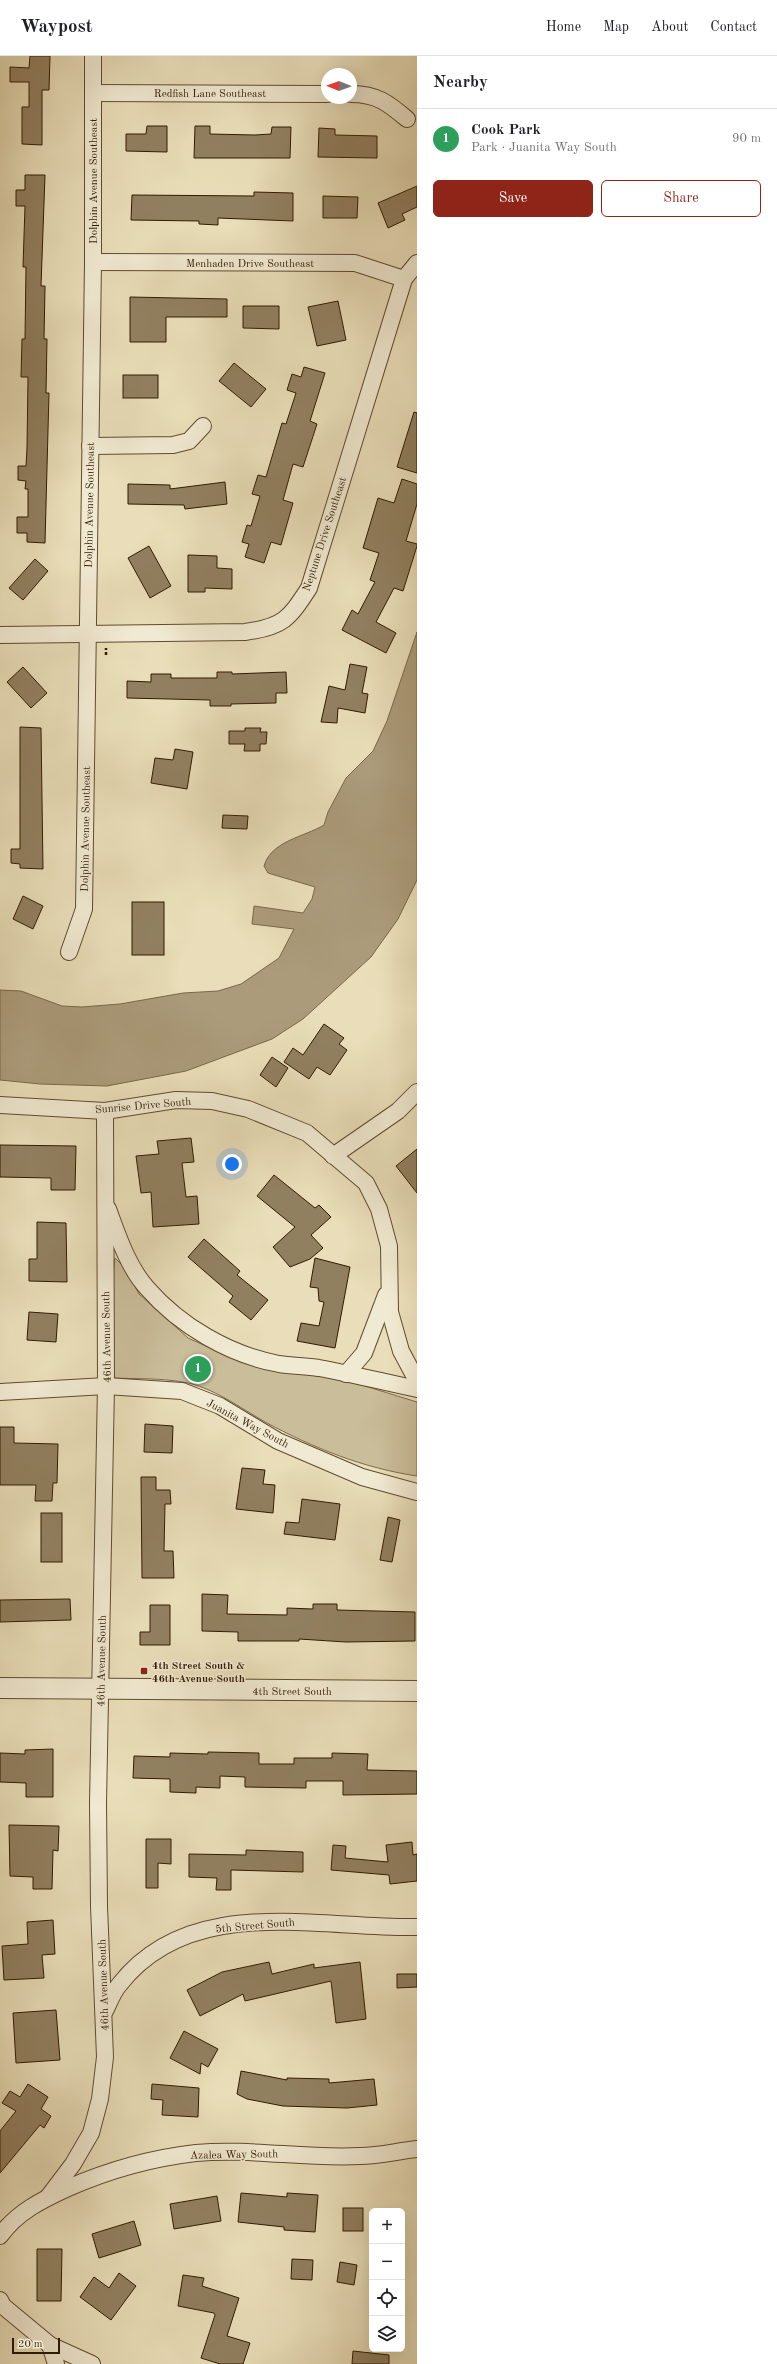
<!DOCTYPE html>
<meta charset="utf-8">
<style>
body{margin:0;font-family:"Old Standard TT",serif;background:#f6f6f6;color:#202124}
.controls{position:absolute;right:12px;bottom:12px;display:grid;overflow:hidden;border-radius:6px;box-shadow:0 4px 16px #0002}
.controls button{width:36px;height:36px;display:grid;place-items:center;padding:0;border:0;border-bottom:1px solid #e0e0e0;background:#fff;color:#202124;font:20px sans-serif}
.compass{position:absolute;left:321px;top:12px;width:36px;height:36px;border-radius:50%;background:#fff;box-shadow:0 4px 16px #0002;rotate:271deg}
.scale{position:absolute;left:12px;bottom:10px;width:48px;box-sizing:border-box;padding-left:4px;border:2px solid #321a00;border-top:0;font-size:11px;line-height:14px;white-space:nowrap;color:#321a00;-webkit-text-stroke:3px #f1ead2;paint-order:stroke}
.you{position:absolute;left:232px;top:1108px;width:14px;height:14px;margin:-10px;border:3px solid #fff;border-radius:50%;background:#1a73e8;box-shadow:0 0 0 6px #1a73e833}
.badge{display:grid;place-items:center;width:26px;height:26px;border-radius:50%;background:#8f2418;color:#fff;font-size:13px;font-weight:700}
.pin{position:absolute;translate:-50% -50%;border:2px solid #fff;box-shadow:0 1px 4px #0006}
.list{margin:0;padding:0;list-style:none}
h2{display:flex;justify-content:space-between;align-items:center;height:52px;margin:0;padding:0 16px;font-size:17px}
h2 small{font-size:13px;font-weight:400;color:#757577}
.list li{display:grid;grid-template-columns:26px 1fr auto;gap:12px;align-items:center;box-sizing:border-box;height:60px;padding:0 16px;border-top:1px solid #e0e0e0}
.list b{display:block;font-size:15px;white-space:nowrap}
.list p{margin:0;font-size:13px;white-space:nowrap;color:#757577}
.list em{font-size:13px;font-style:normal;color:#757577}
.actions{display:flex;gap:8px;padding:12px 16px}
.actions a{flex:1;padding:9px 0;border:1px solid #8f2418;border-radius:6px;text-align:center;font-size:14px;color:#8f2418}
.actions .main{background:#8f2418;color:#fff}
.icon{flex:none;width:22px;height:22px;fill:none;stroke:currentColor;stroke-width:2;stroke-linecap:round;stroke-linejoin:round}
.map{position:relative;flex:none;width:417px;height:2308px;overflow:hidden}
header{display:flex;align-items:center;gap:24px;box-sizing:border-box;height:56px;padding:0 20px;background:#fff;border-bottom:1px solid #e0e0e0}
header strong{font-size:19px}
nav{display:flex;gap:22px;margin-inline-start:auto;font-size:14px}
main{display:flex}
aside{flex:1;background:#fff}
.map>svg:first-child{display:block}
.green{fill:#cabd9a;stroke:#7e6c4d}
.water{fill:#ab9b7a;stroke:#7b6749}
.building{fill:#918060;stroke:#321a00}
.lines{fill:none;stroke-linecap:round;stroke-linejoin:round}
.minor-casing{stroke:#604b2e;stroke-width:18}
.tertiary-casing{stroke:#604b2e;stroke-width:22}
.path{stroke:#321a00;stroke-width:2.5;stroke-dasharray:3 2;stroke-linecap:butt}
.minor{stroke:#f1ead2;stroke-width:16}
.tertiary{stroke:#f1ead2;stroke-width:20}
.poi-dot{fill:#8f2418;stroke:#f1ead2;stroke-width:1.5}
.labels{text-anchor:middle;stroke-width:3;stroke-linejoin:round;paint-order:stroke}
.street-label{font-size:11px;fill:#321a00;stroke:#f1ead2}
.poi-label{font-size:11px;font-weight:bold;fill:#321a00;stroke:#f1ead2;text-anchor:start}
</style>
<header>
<strong>Waypost</strong>
<nav><a>Home</a><a>Map</a><a>About</a><a>Contact</a></nav>
</header>
<main>
<div class="map">
<svg width="417" height="2308" viewBox="0 0 417 2308">
<rect width="100%" height="100%" fill="#e9deb9"/>
<filter id="stains"><feTurbulence type="fractalNoise" baseFrequency=".005" numOctaves="4"/><feColorMatrix values="0 0 0 0 .2 0 0 0 0 .09 0 0 0 0 .02 0 0 0 .5 -.17"/></filter>
<radialGradient id="worn" r=".72"><stop offset=".6" stop-color="#630" stop-opacity="0"/><stop offset="1" stop-color="#630" stop-opacity=".3"/></radialGradient>
<!-- green -->
<path class="green" d="M115,1202l10,10 14,26 49,44 40,18 124,26 65,20v74c-54,-8 -103,-28 -150,-53 -27,-15 -54,-36 -84,-41 -23,-4 -47,-3 -70,-4v-102z"/>
<!-- water -->
<path class="water" d="M417,576v248l-19,39 -27,38 -68,62 -31,20 -86,32 -79,15 -67,-2 -40,-4v-90l21,1 41,15 20,1 38,-3 63,-11 35,-2 23,-7 38,-26 15,-29 -42,-5 2,-18 49,7 9,-14 3,-12 -47,-14 -4,-7c7,-25 40,-29 60,-41l4,-13 18,-34 27,-27 14,-30z"/>
<!-- building -->
<g class="building">
<polygon points="30,0 50,0 49,34 42,34 42,89 22,88 22,51 29,51 29,26 10,26 10,11 29,12"/>
<polygon points="147,70 167,70 167,96 126,95 126,78 146,78"/>
<polygon points="195,70 210,70 210,78 255,79 271,78 272,71 291,71 290,102 194,102"/>
<polygon points="319,72 335,73 335,79 377,80 377,102 318,101"/>
<polygon points="25,119 45,119 41,230 45,230 44,283 47,283 46,337 49,337 45,487 27,486 27,477 17,477 17,461 28,461 28,433 25,433 26,425 18,424 18,410 26,410 27,392 28,321 21,321 22,283 25,283 26,211 23,211 25,150 16,150 16,134 25,134"/>
<polygon points="417,130 417,151 402,158 405,164 388,172 378,147"/>
<polygon points="254,136 293,137 293,165 218,162 218,169 199,168 199,165 131,164 132,139 254,140"/>
<polygon points="323,140 358,141 357,162 323,162"/>
<polygon points="130,241 227,243 227,261 166,261 166,286 130,286"/>
<polygon points="338,245 346,284 317,290 308,251"/>
<polygon points="243,250 279,250 279,273 243,272"/>
<polygon points="234,307 266,333 251,351 219,325"/>
<polygon points="304,311 325,317 310,365 317,368 303,411 293,408 283,444 293,447 281,489 271,486 264,507 245,501 249,488 242,486 247,469 251,470 260,440 252,438 258,419 266,421 282,367 286,368 296,337 287,334 292,318 301,321"/>
<rect x="123" y="319" width="35" height="23"/>
<polygon points="414,356 417,357 417,417 397,411"/>
<polygon points="402,423 417,428 417,448 406,485 417,488 417,490 403,535 394,532 376,566 396,577 386,597 342,574 352,554 358,558 375,526 370,524 379,497 363,492 378,442 394,447"/>
<polygon points="225,426 227,448 185,453 184,449 128,448 128,428 170,429 170,433"/>
<polygon points="149,490 171,530 150,542 128,502"/>
<polygon points="188,499 217,500 217,512 232,513 232,533 205,532 205,536 188,536"/>
<polygon points="35,503 48,515 23,544 9,532"/>
<polygon points="350,608 367,611 362,637 368,638 365,657 338,652 337,667 321,666 329,630 345,634"/>
<polygon points="23,611 47,637 31,652 7,626"/>
<polygon points="217,616 232,616 232,618 286,616 287,637 276,637 276,647 231,648 231,650 210,650 210,644 127,642 127,625 151,626 151,618 171,618 171,622 217,622"/>
<polygon points="20,671 41,672 43,813 20,812 20,808 11,807 11,793 20,793"/>
<polygon points="245,672 261,672 260,676 267,676 266,688 260,688 260,695 244,695 245,688 229,688 229,675 245,675"/>
<polygon points="175,693 193,696 187,733 151,727 155,702 173,704"/>
<polygon points="223,759 248,760 247,773 222,772"/>
<polygon points="23,840 43,850 33,873 13,863"/>
<rect x="132" y="846" width="32" height="53"/>
<polygon points="324,968 344,982 339,988 347,994 330,1019 317,1011 309,1023 284,1006 293,992 303,999"/>
<polygon points="272,1001 288,1012 276,1031 260,1019"/>
<polygon points="191,1082 194,1106 182,1107 186,1141 197,1140 199,1168 153,1171 151,1136 141,1137 136,1100 159,1098 157,1085"/>
<polygon points="0,1089 76,1090 75,1134 51,1134 51,1122 0,1121"/>
<polygon points="417,1093 417,1137 396,1110"/>
<polygon points="274,1119 315,1152 319,1149 331,1161 311,1179 323,1192 310,1203 290,1211 273,1191 295,1171 257,1140"/>
<polygon points="37,1166 66,1167 67,1226 29,1225 29,1203 37,1203"/>
<polygon points="204,1183 240,1215 237,1219 268,1244 251,1264 229,1246 233,1240 188,1201"/>
<polygon points="315,1202 350,1211 335,1292 297,1285 301,1267 319,1270 324,1246 319,1245 318,1232 310,1231"/>
<polygon points="29,1256 58,1258 56,1286 27,1284"/>
<polygon points="145,1368 173,1370 172,1397 144,1396"/>
<polygon points="0,1371 14,1371 14,1387 58,1388 57,1427 53,1427 52,1445 35,1445 36,1429 0,1429"/>
<polygon points="242,1412 265,1414 263,1428 275,1429 273,1457 236,1453"/>
<polygon points="141,1421 156,1421 156,1434 170,1434 171,1448 165,1448 164,1495 173,1495 174,1522 142,1522"/>
<polygon points="302,1443 340,1448 335,1484 284,1478 286,1466 299,1467"/>
<rect x="41" y="1457" width="21" height="49"/>
<polygon points="388,1461 400,1464 392,1506 380,1504"/>
<polygon points="202,1538 228,1539 227,1558 287,1559 287,1552 313,1553 313,1548 337,1548 337,1554 415,1556 415,1585 346,1586 299,1583 299,1585 238,1585 238,1576 202,1575"/>
<polygon points="70,1543 71,1564 0,1566 0,1544"/>
<polygon points="150,1549 170,1549 170,1589 140,1589 140,1576 150,1576"/>
<polygon points="53,1693 53,1741 26,1741 26,1727 0,1726 0,1697 25,1698 25,1694"/>
<polygon points="208,1696 259,1697 259,1708 294,1708 294,1702 332,1702 332,1697 368,1698 367,1714 417,1715 417,1738 343,1739 343,1725 306,1725 306,1732 245,1731 245,1721 220,1720 220,1732 196,1731 196,1737 170,1736 170,1723 133,1722 134,1700 170,1701 170,1697 208,1698"/>
<polygon points="9,1769 59,1770 58,1795 53,1794 52,1833 33,1833 33,1821 10,1820"/>
<polygon points="146,1783 171,1783 171,1808 158,1807 158,1832 146,1832"/>
<polygon points="412,1786 413,1799 417,1798 417,1825 390,1828 389,1819 331,1814 333,1789 346,1790 345,1802 388,1806 386,1789"/>
<polygon points="246,1794 303,1796 303,1816 231,1814 231,1834 216,1834 217,1822 189,1821 189,1798 246,1799"/>
<polygon points="53,1864 55,1898 42,1899 44,1922 4,1924 2,1890 28,1888 27,1866"/>
<polygon points="269,1906 272,1918 314,1908 314,1912 360,1906 366,1963 336,1967 331,1925 245,1945 243,1938 200,1960 187,1934 222,1916"/>
<polygon points="397,1918 417,1918 417,1931 397,1932"/>
<polygon points="56,1954 60,2004 16,2007 13,1957"/>
<polygon points="184,1975 218,1993 208,2011 201,2007 200,2018 170,2002"/>
<polygon points="241,2015 287,2024 287,2022 329,2023 329,2027 374,2023 377,2049 347,2052 283,2050 247,2043 237,2038"/>
<polygon points="28,2028 48,2041 41,2053 51,2060 44,2072 40,2069 0,2117 0,2075 16,2055 2,2047 10,2035 20,2041"/>
<polygon points="152,2028 199,2032 198,2061 162,2059 163,2044 151,2043"/>
<polygon points="241,2137 287,2141 287,2137 318,2139 315,2176 284,2174 284,2171 238,2166"/>
<polygon points="217,2140 221,2165 174,2173 170,2148"/>
<rect x="343" y="2152" width="20" height="23"/>
<polygon points="134,2165 141,2189 99,2202 92,2178"/>
<polygon points="37,2193 62,2193 61,2245 37,2245"/>
<polygon points="292,2203 313,2204 312,2224 291,2223"/>
<polygon points="340,2206 357,2209 354,2229 337,2226"/>
<polygon points="119,2217 136,2230 111,2264 80,2241 94,2221 109,2232"/>
<polygon points="183,2219 204,2222 202,2230 239,2242 227,2280 250,2287 243,2308 220,2308 201,2302 215,2259 214,2257 178,2250"/>
<polygon points="353,2295 389,2299 389,2308 352,2308"/>
</g>
<g class="lines">
<!-- minor casing -->
<g class="minor-casing">
<g id="minor">
<polyline points="93,37 327,38"/>
<path d="M351,38c26,0 37,9 56,25"/>
<polyline points="93,206 355,207 404,223"/>
<polyline points="90,390 173,389 189,385 203,370"/>
<path d="M0,579l245,-3c38,-5 44,-13 64,-44l95,-309 13,-16"/>
<polyline points="69,896 84,853 93,206 93,0"/>
<polyline points="0,1049 105,1055 176,1044 212,1045 248,1053 307,1077 366,1127 379,1153 389,1190 390,1256 401,1295 417,1325"/>
<polyline points="333,1100 398,1055 417,1036"/>
<path d="M108,1153c10,27 20,58 39,79 33,38 83,67 132,76 13,2 27,2 40,4 33,6 65,14 98,21"/>
<polyline points="346,1318 364,1297 386,1239"/>
<polyline points="0,1336 106,1330 182,1335 220,1350 278,1385 362,1421 417,1436"/>
<path d="M105,1955c4,-8 8,-19 14,-26 71,-92 199,-56 298,-58"/>
<polyline points="48,2141 73,2108 91,2077 100,2043 105,2001 99,1850 98,1747 106,1330 105,1055"/>
<path d="M0,2180c17,-24 42,-36 68,-48 41,-18 84,-30 128,-35 55,-5 109,6 164,3 19,0 38,-5 57,-7"/>
<polyline points="0,2244 3,2250 50,2289 92,2308"/>
<polyline points="50,2289 56,2308"/>
</g>
</g>
<!-- tertiary casing -->
<g class="tertiary-casing">
<polyline id="tertiary" points="0,1632 417,1635"/>
</g>
<!-- path -->
<polyline class="path" points="106,599 106,592"/>
<!-- minor -->
<use href="#minor" class="minor"/>
<!-- tertiary -->
<use href="#tertiary" class="tertiary"/>
</g>
<!-- markers -->
<rect class="poi-dot" x="140" y="1611" width="8" height="8" rx="2"/>
<g class="labels">
<!-- street labels -->
<g class="street-label">
<text x="210" y="41">Redfish Lane Southeast</text>
<text transform="translate(93 125) rotate(-90)" y="4">Dolphin Avenue Southeast</text>
<text x="250" y="211">Menhaden Drive Southeast</text>
<text transform="translate(89 449) rotate(-89)" y="4">Dolphin Avenue Southeast</text>
<text transform="translate(324 478) rotate(-72)" y="4">Neptune Drive Southeast</text>
<text transform="translate(85 773) rotate(-89)" y="4">Dolphin Avenue Southeast</text>
<text transform="translate(143 1049) rotate(-5)" y="4">Sunrise Drive South</text>
<text transform="translate(106 1281) rotate(-91)" y="4">46th Avenue South</text>
<text transform="translate(248 1367) rotate(28)" y="4">Juanita Way South</text>
<text transform="translate(101 1605) rotate(-89)" y="4">46th Avenue South</text>
<text x="292" y="1639">4th Street South</text>
<text transform="translate(255 1869) rotate(-5)" y="4">5th Street South</text>
<text transform="translate(103 1929) rotate(-92)" y="4">46th Avenue South</text>
<text transform="translate(234 2098) rotate(-1)" y="4">Azalea Way South</text>
</g>
<!-- poi labels -->
<g class="poi-label">
<text x="152" y="1613">4th Street South &amp;<tspan x="152" dy="13">46th Avenue South</tspan></text>
</g>
</g>
<rect width="100%" height="100%" filter="url(#stains)"/>
<rect width="100%" height="100%" fill="url(#worn)"/>
</svg>
<div class="controls">
<button>+</button>
<button>−</button>
<button><svg class="icon" aria-label="locate" viewBox="0 0 24 24"><circle cx="12" cy="12" r="6"/><path d="M12 2v4M12 18v4M2 12h4M18 12h4"/></svg></button>
<button><svg class="icon" aria-label="layers" viewBox="0 0 24 24"><path d="M12 4l9 5-9 5-9-5zM3 14l9 5 9-5"/></svg></button>
</div>
<svg class="compass" viewBox="-18 -18 36 36"><path d="M0-13l5 13h-10z" fill="#e53935"/><path d="M0 13l5-13h-10z" fill="#757577"/></svg>
<div class="scale">20 m</div>
<div class="you"></div>
<div class="pin badge" style="left:198px;top:1313px;background:#2e9e5b">1</div>
</div>
<aside>
<h2>Nearby<small></small></h2>
<ul class="list">
<li><span class="badge" style="background:#2e9e5b">1</span><div><b>Cook Park</b><p>Park · Juanita Way South</p></div><em>90 m</em></li>
</ul>
<div class="actions"><a class="main">Save</a><a>Share</a></div>
</aside>
</main>
